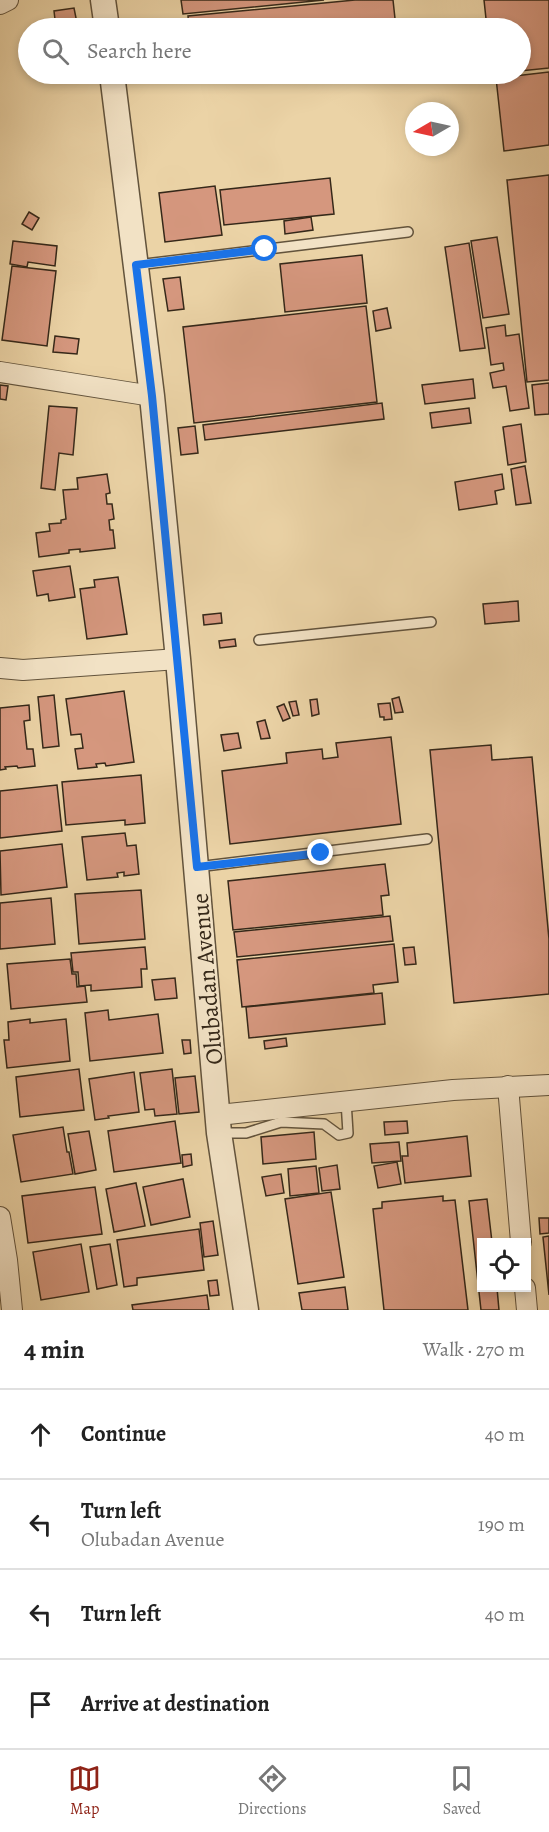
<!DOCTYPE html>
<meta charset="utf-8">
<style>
body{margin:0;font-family:Alegreya,serif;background:#f2f2f2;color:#222}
.controls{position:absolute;right:18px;bottom:18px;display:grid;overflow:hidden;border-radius:0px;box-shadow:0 3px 9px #0003}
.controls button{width:54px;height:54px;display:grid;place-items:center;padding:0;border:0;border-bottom:2px solid #e0e0e0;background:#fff;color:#222;font:30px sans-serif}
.compass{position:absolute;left:405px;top:102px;width:54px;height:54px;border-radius:50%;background:#fff;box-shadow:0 3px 9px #0003;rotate:261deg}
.stop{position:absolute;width:18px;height:18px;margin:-14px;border:4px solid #1a73e8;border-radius:50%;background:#fff}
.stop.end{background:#1a73e8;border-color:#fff;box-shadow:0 2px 6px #0008}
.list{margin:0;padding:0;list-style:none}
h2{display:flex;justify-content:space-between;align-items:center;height:78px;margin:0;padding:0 24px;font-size:26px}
h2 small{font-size:20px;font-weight:400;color:#767676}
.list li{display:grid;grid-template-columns:39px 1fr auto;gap:18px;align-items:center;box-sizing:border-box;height:90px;padding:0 24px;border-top:2px solid #e0e0e0}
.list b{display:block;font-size:22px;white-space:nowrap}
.list p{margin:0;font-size:20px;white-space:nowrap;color:#767676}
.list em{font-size:20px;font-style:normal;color:#767676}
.icon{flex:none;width:33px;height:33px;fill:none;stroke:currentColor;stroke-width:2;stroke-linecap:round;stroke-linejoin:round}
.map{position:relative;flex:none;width:549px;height:1310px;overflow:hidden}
.search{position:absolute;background:#fff;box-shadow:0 3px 9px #0003;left:18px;right:18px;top:18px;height:66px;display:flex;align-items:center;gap:15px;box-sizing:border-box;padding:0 21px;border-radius:33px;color:#767676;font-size:22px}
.sheet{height:438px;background:#fff}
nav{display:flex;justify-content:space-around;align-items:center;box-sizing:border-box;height:84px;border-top:2px solid #e0e0e0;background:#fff;font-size:16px;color:#767676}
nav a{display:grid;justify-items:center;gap:3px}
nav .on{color:#8f2418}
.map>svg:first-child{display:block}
.building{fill:#d5977e;stroke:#352819;stroke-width:1.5}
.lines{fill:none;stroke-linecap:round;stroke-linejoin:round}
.service-casing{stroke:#62533c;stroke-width:12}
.minor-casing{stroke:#62533c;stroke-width:22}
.tertiary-casing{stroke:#62533c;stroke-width:27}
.service{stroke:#f2e2c5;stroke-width:9}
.minor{stroke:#f2e2c5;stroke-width:20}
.tertiary{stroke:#f2e2c5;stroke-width:24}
.route{stroke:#1a73e8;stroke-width:8}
.labels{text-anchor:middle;stroke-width:4.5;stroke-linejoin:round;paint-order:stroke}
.street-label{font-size:24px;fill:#352819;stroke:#f2e2c5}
</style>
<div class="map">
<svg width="549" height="1310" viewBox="0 0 549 1310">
<rect width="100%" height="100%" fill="#ebd3a6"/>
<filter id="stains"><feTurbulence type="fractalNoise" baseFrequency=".00333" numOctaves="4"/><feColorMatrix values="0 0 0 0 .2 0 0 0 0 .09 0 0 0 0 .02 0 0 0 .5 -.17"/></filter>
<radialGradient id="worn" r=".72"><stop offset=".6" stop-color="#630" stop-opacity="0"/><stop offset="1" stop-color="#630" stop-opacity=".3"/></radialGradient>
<!-- building -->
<g class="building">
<polygon points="181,0 324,0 183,14"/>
<polygon points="355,0 393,0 396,28 189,28 188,16"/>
<polygon points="484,0 549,0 549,68 520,71 520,28 487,28"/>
<polygon points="74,8 78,28 56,28 54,11"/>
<polygon points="549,72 549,145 504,151 496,78"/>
<polygon points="549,175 549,380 527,382 507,180"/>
<polygon points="330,178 334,214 224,225 220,190"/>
<polygon points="215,186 222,235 165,242 159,193"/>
<polygon points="29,212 39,218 32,230 22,224"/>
<polygon points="311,217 313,230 285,234 284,221"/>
<polygon points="497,237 509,314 483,318 471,241"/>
<polygon points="13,241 57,246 55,266 28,262 27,267 10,264"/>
<polygon points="469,243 485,348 460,351 445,247"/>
<polygon points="362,255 367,303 285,312 280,264"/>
<polygon points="12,266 56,271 47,346 2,340"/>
<polygon points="180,277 184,309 168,311 163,279"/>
<polygon points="366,306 377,402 194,423 183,327"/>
<polygon points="387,308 391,328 376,331 373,311"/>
<polygon points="505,325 506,336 519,334 529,408 510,411 506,386 493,388 490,373 504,370 503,363 491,365 486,328"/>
<polygon points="55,336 79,339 77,354 53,352"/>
<polygon points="473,379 475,398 425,404 422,385"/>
<polygon points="549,383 549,414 535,415 532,385"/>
<polygon points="0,385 8,386 6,400 0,399"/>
<polygon points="382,403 384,419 205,440 203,425"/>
<polygon points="49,406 77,408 73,455 59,453 55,490 41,488"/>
<polygon points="469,408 471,423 432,428 430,413"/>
<polygon points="521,424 526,462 508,465 503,427"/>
<polygon points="195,426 198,453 181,455 178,428"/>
<polygon points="525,466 531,503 516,505 511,469"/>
<polygon points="107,474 110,493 106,494 107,504 112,504 114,519 109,520 110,530 113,530 115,548 80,552 80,549 69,550 69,553 39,557 36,533 50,531 49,524 61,523 61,520 66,519 63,490 78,489 77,478"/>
<polygon points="502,474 504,489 495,491 497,504 459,510 455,482"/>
<polygon points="70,566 75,597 49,601 48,594 37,596 33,571"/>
<polygon points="118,577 127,634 87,639 80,589 95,587 94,580"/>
<polygon points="518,601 519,621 485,624 483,604"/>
<polygon points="221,613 222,623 204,625 203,615"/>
<polygon points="235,639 236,646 220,648 219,641"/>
<polygon points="124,691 134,762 106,766 105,763 96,764 97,767 78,769 75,749 83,748 81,734 71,735 66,699"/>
<polygon points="54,695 59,746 43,748 38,697"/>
<polygon points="399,697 403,712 395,713 392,699"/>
<polygon points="317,699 319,714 312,716 310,700"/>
<polygon points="296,701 299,715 293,716 289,702"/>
<polygon points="390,703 392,719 384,720 384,717 380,717 378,704"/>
<polygon points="284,704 290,718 283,721 277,707"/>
<polygon points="29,705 30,720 24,721 27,749 33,749 35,766 18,768 17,766 5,767 6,769 0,770 0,708"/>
<polygon points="265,720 270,738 261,739 257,722"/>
<polygon points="238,733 241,748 224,751 221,735"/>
<polygon points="391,737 401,824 230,844 222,771 287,763 286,753 322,749 323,759 338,757 336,743"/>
<polygon points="491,745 492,760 532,757 549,939 549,994 454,1003 430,750"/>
<polygon points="141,775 145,823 125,825 125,820 66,825 62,782"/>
<polygon points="57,785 62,831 0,838 0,791"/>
<polygon points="125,833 127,846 136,845 139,874 124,876 124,872 117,873 118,877 87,880 82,837"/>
<polygon points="62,844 67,887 1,895 0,851"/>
<polygon points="385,864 389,895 381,896 383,915 233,930 228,881"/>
<polygon points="141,890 145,939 79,944 75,894"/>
<polygon points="51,898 55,944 0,949 0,903"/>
<polygon points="390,916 393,941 237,957 234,932"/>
<polygon points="394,944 398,982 373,985 374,993 242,1007 237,960"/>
<polygon points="145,947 147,969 141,969 142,987 91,991 91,985 79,986 78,972 73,972 71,953"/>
<polygon points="414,947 416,964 405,965 403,948"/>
<polygon points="70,959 72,974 76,974 77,987 85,986 87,1002 11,1009 7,964"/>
<polygon points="175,978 177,998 155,1000 152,980"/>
<polygon points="382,993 385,1024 249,1038 246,1007"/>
<polygon points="108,1010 109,1020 158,1014 163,1053 90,1061 85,1013"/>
<polygon points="30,1019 30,1023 66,1019 70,1061 7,1068 4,1040 9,1040 8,1022"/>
<polygon points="286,1038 287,1046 265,1049 264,1041"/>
<polygon points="182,1040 190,1040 191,1053 184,1054"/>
<polygon points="79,1069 84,1110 20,1117 16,1077"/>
<polygon points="172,1069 177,1114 155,1116 154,1109 145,1110 140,1073"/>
<polygon points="134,1072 139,1112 108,1116 109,1118 95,1120 89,1079"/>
<polygon points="195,1076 199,1112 179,1114 175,1078"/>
<polygon points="175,1121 181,1163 114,1172 108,1131"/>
<polygon points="407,1121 408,1133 385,1135 384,1122"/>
<polygon points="63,1127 67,1152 69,1152 73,1174 21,1182 13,1135"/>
<polygon points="89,1131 96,1170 75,1174 68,1134"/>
<polygon points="314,1132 316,1159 263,1164 261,1137"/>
<polygon points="467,1136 471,1176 405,1183 402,1156 408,1156 407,1143"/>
<polygon points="399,1142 401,1161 372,1163 370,1144"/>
<polygon points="191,1154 192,1165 183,1167 182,1155"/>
<polygon points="397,1162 401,1184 378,1188 374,1166"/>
<polygon points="337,1165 340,1189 322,1191 319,1168"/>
<polygon points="316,1166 319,1193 290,1196 288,1169"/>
<polygon points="281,1174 284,1193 266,1196 262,1177"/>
<polygon points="183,1179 190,1217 151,1225 143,1187"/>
<polygon points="136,1183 145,1226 114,1232 106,1189"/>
<polygon points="95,1187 102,1234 28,1243 22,1196"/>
<polygon points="331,1192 344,1277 298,1284 285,1199"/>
<polygon points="443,1196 443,1201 455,1200 468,1310 384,1310 373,1209 382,1208 382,1202"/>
<polygon points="487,1199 492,1242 482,1242 482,1288 497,1288 499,1310 481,1310 469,1201"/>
<polygon points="539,1218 549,1218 549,1233 540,1234"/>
<polygon points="213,1221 218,1255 204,1257 200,1223"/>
<polygon points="199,1229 204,1270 137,1278 137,1285 124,1287 117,1240"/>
<polygon points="549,1236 549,1295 543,1237"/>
<polygon points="81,1244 89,1292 41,1300 33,1252"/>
<polygon points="110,1244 117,1285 97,1289 90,1247"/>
<polygon points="217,1280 219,1295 210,1296 208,1281"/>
<polygon points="345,1287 348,1310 302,1310 299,1293"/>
<polygon points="207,1295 209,1310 133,1310 132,1305"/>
</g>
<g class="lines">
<!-- service casing -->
<g class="service-casing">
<g id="service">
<polyline points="137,265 408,232"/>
<polyline points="259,640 431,622"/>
<polyline points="197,867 427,839"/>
<polyline points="221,1133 246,1133 281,1122 324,1124 339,1135 348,1133 346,1101"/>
</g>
</g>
<!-- minor casing -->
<g class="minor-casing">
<g id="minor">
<polyline points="0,4 8,0"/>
<polyline points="0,372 152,396"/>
<polyline points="0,668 23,670 178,659"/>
<polyline points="508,1086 521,1242"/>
<polyline points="219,1115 453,1090 549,1085"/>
<polyline points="0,1217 7,1260 12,1310"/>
<polyline points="525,1288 527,1310"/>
</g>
</g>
<!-- tertiary casing -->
<g class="tertiary-casing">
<g id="tertiary">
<polyline points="103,0 107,28"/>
<polyline points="112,74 152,396 178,659 219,1133 246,1310"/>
</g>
</g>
<!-- service -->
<use href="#service" class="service"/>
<!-- minor -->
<use href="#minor" class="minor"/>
<!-- tertiary -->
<use href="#tertiary" class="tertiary"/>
</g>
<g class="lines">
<!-- route -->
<polyline class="route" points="265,249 136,265 152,396 197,867 321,853"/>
</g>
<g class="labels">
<!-- street labels -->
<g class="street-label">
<text transform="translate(207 979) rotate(-95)" y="8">Olubadan Avenue</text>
</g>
</g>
<rect width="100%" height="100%" filter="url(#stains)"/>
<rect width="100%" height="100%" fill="url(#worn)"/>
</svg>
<div class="controls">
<button><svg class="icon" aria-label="locate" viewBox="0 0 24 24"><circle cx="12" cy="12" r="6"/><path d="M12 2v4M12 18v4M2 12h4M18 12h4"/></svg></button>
</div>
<svg class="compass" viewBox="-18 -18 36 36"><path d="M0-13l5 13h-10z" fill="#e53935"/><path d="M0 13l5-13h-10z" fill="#767676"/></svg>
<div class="stop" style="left:265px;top:249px"></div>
<div class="stop end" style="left:321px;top:853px"></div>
<div class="search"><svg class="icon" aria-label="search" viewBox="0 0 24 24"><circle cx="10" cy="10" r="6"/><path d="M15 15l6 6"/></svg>Search here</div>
</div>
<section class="sheet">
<h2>4 min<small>Walk · 270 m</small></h2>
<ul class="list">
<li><svg class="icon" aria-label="ahead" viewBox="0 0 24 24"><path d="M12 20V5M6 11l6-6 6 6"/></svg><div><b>Continue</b></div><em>40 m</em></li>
<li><svg class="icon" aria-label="left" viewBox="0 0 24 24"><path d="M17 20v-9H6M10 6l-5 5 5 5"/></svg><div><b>Turn left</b><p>Olubadan Avenue</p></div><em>190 m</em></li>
<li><svg class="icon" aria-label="left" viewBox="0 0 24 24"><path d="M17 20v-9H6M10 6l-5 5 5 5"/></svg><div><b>Turn left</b></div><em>40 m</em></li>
<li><svg class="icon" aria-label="arrive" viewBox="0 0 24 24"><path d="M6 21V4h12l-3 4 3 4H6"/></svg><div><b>Arrive at destination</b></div></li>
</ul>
</section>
<nav>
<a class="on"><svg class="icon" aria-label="map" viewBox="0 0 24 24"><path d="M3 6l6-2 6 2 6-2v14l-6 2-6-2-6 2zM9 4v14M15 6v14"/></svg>Map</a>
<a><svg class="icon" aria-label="directions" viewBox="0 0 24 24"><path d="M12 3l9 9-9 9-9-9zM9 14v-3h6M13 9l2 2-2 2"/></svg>Directions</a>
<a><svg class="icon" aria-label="saved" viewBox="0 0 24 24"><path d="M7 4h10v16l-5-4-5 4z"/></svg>Saved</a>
</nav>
